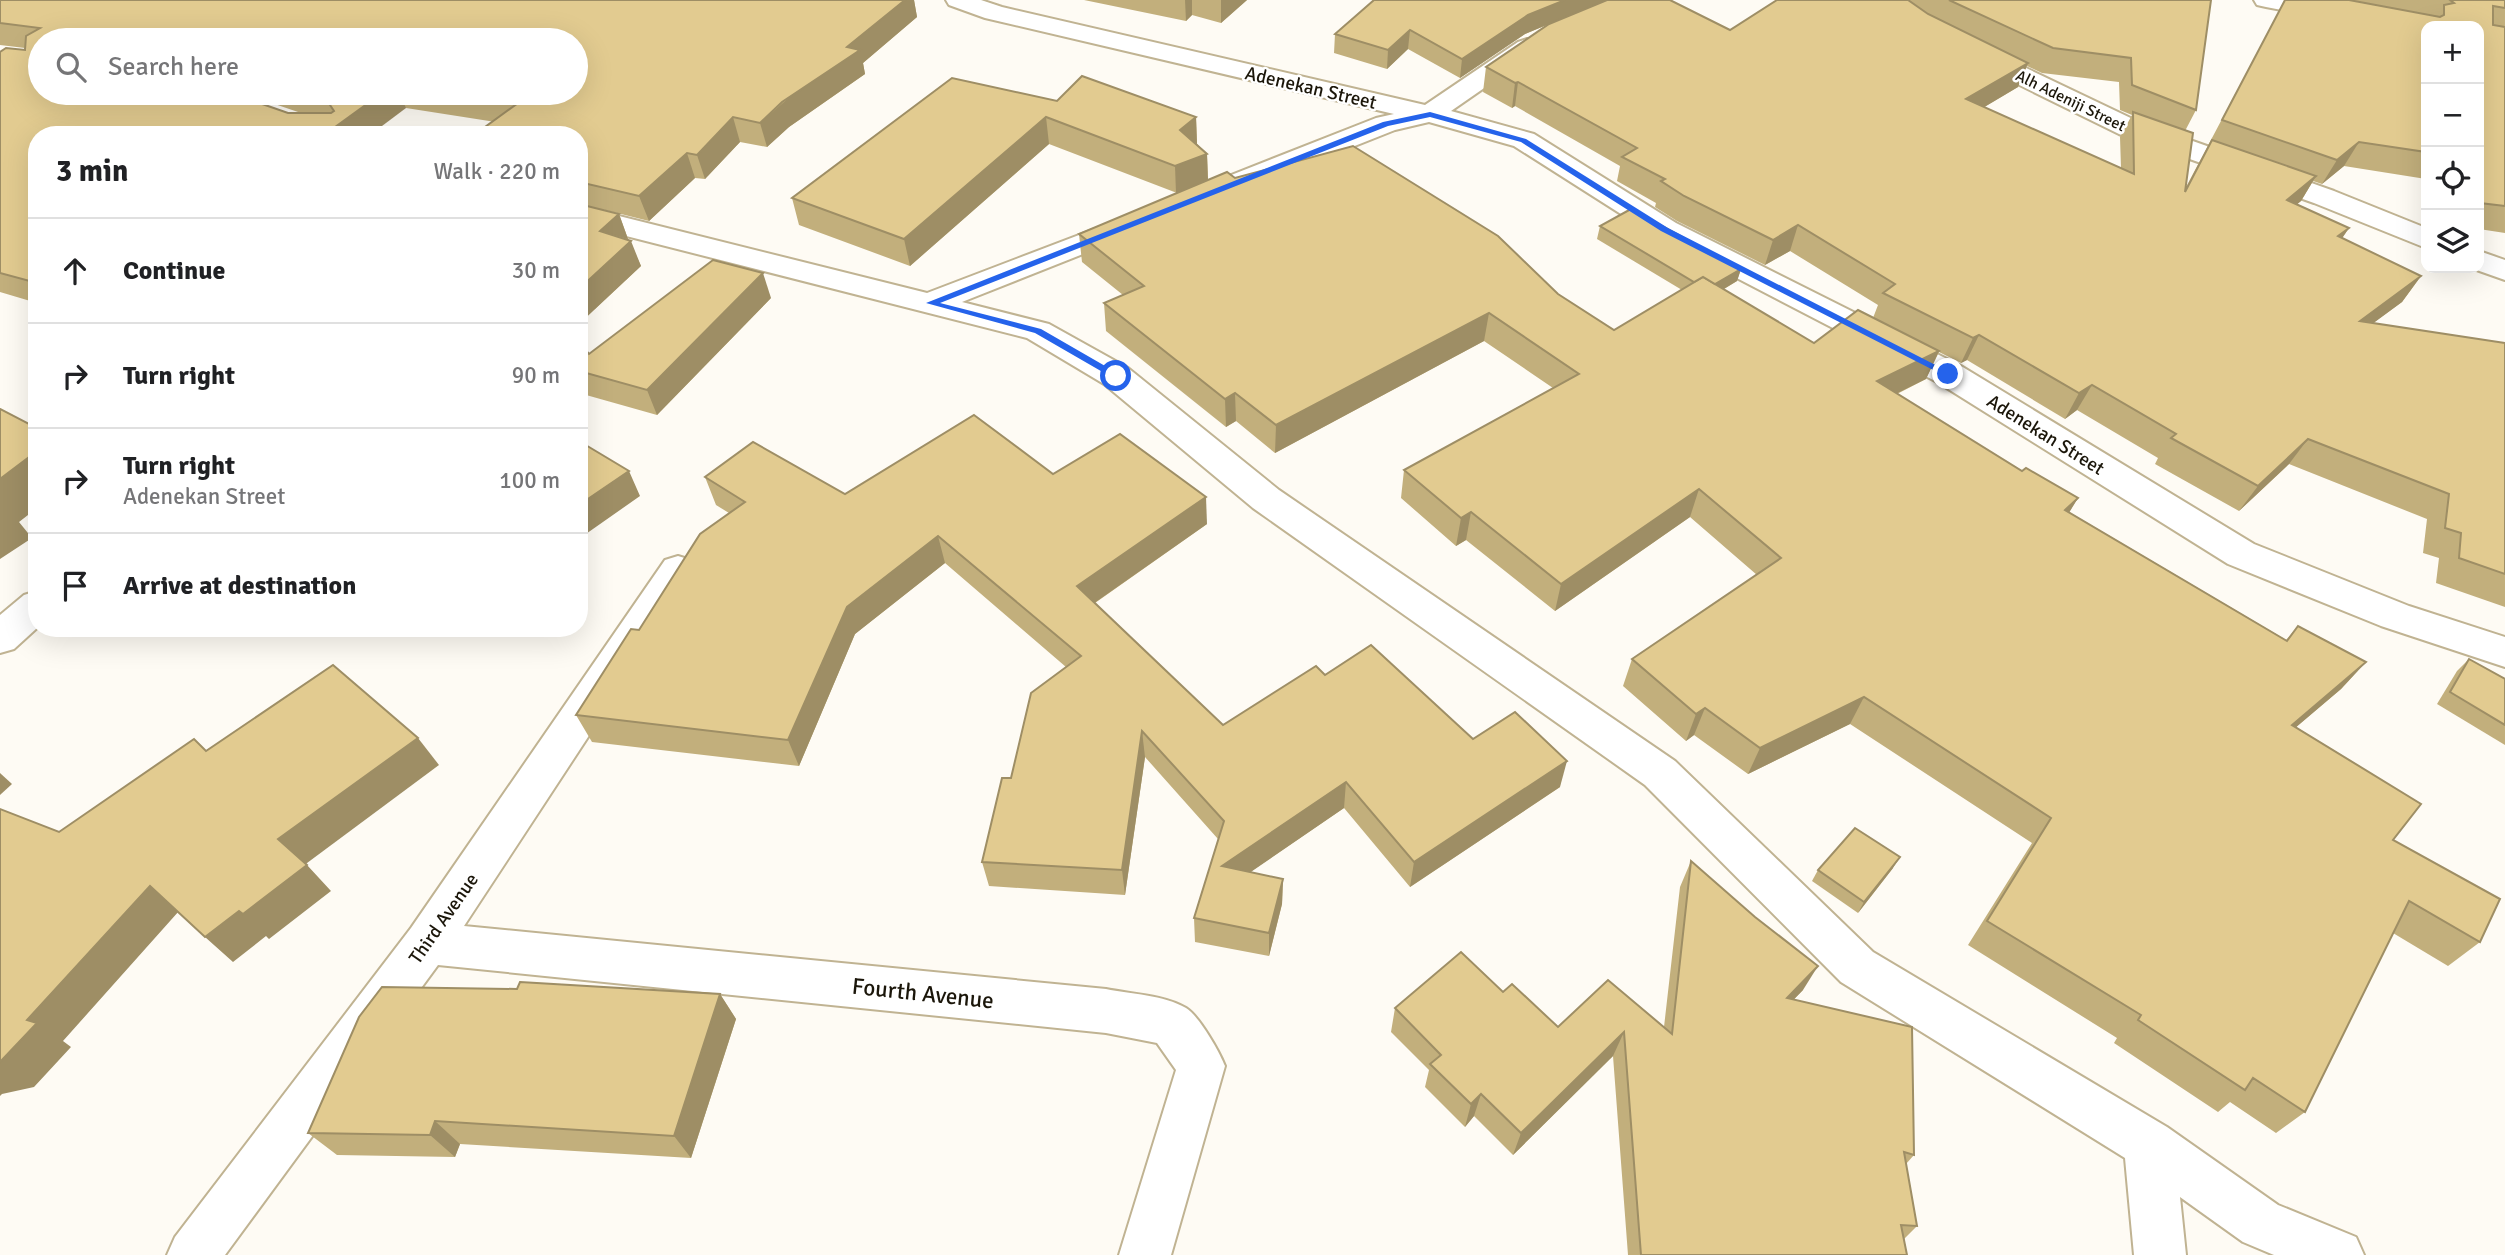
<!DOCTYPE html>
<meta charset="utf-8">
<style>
body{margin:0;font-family:Signika,sans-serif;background:#f2f2f2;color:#202124}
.controls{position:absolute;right:21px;top:21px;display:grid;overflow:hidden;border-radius:14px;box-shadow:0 7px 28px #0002}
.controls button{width:63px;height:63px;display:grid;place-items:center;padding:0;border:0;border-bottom:2px solid #e0e0e0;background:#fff;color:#202124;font:35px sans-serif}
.stop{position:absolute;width:21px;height:21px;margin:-16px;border:5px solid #2563eb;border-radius:50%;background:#fff}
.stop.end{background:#2563eb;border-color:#fff;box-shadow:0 2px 7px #0008}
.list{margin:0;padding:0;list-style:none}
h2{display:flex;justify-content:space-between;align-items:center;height:91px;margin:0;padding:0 28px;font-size:30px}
h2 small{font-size:23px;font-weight:400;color:#757577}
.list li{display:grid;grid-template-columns:46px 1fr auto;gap:21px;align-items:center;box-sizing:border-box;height:105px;padding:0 28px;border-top:2px solid #e0e0e0}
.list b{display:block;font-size:26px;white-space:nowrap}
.list p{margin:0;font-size:23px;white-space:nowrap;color:#757577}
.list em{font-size:23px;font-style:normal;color:#757577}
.icon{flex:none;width:38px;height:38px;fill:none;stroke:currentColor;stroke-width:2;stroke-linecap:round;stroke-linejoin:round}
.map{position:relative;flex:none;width:2505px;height:1255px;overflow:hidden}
.search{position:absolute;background:#fff;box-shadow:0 7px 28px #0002;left:28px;top:28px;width:560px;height:77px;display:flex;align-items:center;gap:18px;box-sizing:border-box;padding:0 24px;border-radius:38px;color:#757577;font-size:26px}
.panel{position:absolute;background:#fff;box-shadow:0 7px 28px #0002;left:28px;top:126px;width:560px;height:511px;border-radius:28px}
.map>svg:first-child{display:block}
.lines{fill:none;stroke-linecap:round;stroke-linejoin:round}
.street-casing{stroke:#c0b392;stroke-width:4}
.street{fill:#fff;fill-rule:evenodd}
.wall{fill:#c2af7c;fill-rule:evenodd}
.shaded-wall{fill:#9e8e65}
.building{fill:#e2cb90;stroke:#9e8e65;stroke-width:2}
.route{fill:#2563eb}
.labels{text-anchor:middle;stroke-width:5;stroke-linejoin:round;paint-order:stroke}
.far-street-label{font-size:16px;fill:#1b160a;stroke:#fff}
.street-label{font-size:19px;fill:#1b160a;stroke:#fff}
.near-street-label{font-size:23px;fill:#1b160a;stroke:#fff}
</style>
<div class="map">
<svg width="2505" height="1255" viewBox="0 0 2505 1255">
<rect width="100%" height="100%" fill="#fefbf4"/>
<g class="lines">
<!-- street casing -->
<g class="street-casing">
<g id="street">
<polygon points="946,0 981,0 1002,7 1425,105 1518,42 1527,39 1536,42 1540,47 1536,52 1451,111 1534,134 1676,223 1961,366 2254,544 2409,606 2505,637 2505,667 2381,626 2228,564 1937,382 1654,235 1514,146 1429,122 1395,130 1236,193 1226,196 1216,193 1212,187 1216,181 1376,118 1394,114 985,18 949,5"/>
<polygon points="1871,0 1900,0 1938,26 2139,122 2334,191 2426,228 2426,248 2314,203 2119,134 1920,36"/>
<polygon points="2254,0 2306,0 2436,26 2426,26 2426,38 2266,7 2257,5"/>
<polygon points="579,206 927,293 1121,219 1131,216 1141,219 1146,225 1141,231 962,302 1049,324 1128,368 1279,490 1675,761 1873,952 2167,1127 2278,1205 2356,1237 2364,1255 2274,1255 2243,1242 2180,1197 2186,1255 2134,1255 2125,1158 1841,982 1645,785 1253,508 1104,384 1027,338 579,224"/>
<polygon points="2479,251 2505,260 2505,280 2471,268 2479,268"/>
<path d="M678,556l13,4 6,10 -6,10 -227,346 642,63c24,5 58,6 80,19 13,8 33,43 39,58l-54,189h-52l57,-185 -19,-27 -51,-10 -668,-68 -213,290h-58l8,-18 236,-309 254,-368z"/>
<polygon points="37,591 37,628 14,649 0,653 0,615 24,595"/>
</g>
</g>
<!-- street -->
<use href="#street" class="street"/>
</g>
<!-- wall -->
<g class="wall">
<path d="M0,0h914l3,17 -54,46 2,11 -76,53 -22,20 -27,-5 -35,37 -10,-1 -46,43 -48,-12 18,5 9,25 13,27 -62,58v-189l-173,-27 -369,27v168l-37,-11v-240l25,-2v-2l-25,-3zM40,40l536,53h-334l59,20h-13z"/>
<polygon points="1084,0 1247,0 1221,23 1192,15 1186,21"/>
<path d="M1374,0h296l60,30 47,-30h434l-15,110 -11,21 8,2 -8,56 100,-189h220v233l-26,-4v-203h-53v153l-82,-13 -22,18 -9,-3 -12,20 -4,3 52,24 -7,10 79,38 -19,26 -29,21 132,20v264l-69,-24 3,-25 -16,-5 4,-34 -138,-55 -50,47 -84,-47 3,-6 -81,-48 -12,9 -98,-59 -6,3 -22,-11 -13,27 -29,15 125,77 4,-3 52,30 -9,14 217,128 12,-14 68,36 -25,27 -45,38 125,77 -28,36 107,59 -20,43 -32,24 -55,-33 -88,179 -29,21 -46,-31 -12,10 -104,-69 3,-5 -149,-93 64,-102 -182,-119 -102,50 -54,-39 -8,6 -63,-55 9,-27 125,-84 -67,-58 -135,94 -89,-71 -10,6 -55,-48 3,-28 149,-82 -69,-47 -209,112 -39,-32 -10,6 -120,-96 -2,-28 19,-8 -41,-33 -3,-28 98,-41 -128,-49 -139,122 -111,-41 -7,-27 160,-120 105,23 25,-25 114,41 1,27 10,10 1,26 19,-8 8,6 118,-32 145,90 60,58 56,36 68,-40 -85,-51 3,-13 31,-17 110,60 -4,12 -13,8 90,54 44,-33 15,8 5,-13 -88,-54 -25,14 -88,-44 -22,-14 1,-4 -39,-22 3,-15 -105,-60 -3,2 -29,-16 3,-25 63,-43 50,-21 -74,31 -65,44 -52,-29 -21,20 -53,-16 1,-19zM2027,66l15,7 77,9 1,28 12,5 -12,22 1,31 -137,-61 34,-20z"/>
<polygon points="771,298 657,415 579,393 579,342 589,354"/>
<polygon points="1053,474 1207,524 1095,603 1223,725 1325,675 1473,739 1560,787 1410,887 1344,808 1250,872 1283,879 1282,904 1269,956 1195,942 1194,918 1218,839 1145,757 1125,895 989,886 982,862 1011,778 1066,667 945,563 855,634 799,766 592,742 576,715 639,630 729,513 716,505 705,477 845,494"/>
<polygon points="2469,659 2505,679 2505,745 2437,704 2457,671"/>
<polygon points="1691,861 1803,990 1794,999 1914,1155 1906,1164 1917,1226 1904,1239 1907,1255 1628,1255 1613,1056 1513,1155 1474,1116 1465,1127 1425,1087 1429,1070 1391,1032 1395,1008 1503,992 1558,1027 1664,1027 1680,887"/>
<polygon points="1893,868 1858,913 1812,881 1818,870"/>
<polygon points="720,994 736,1019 691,1158 460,1144 455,1157 337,1155 308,1133"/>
</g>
<!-- shaded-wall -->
<g class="shaded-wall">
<polygon points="905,0 914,0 917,17 863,63 865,74 789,127 767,147 760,123 847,47"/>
<polygon points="1185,0 1192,0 1192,15 1186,21"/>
<polygon points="1221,0 1247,0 1221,23"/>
<polygon points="1565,0 1607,0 1525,34 1460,78 1462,59 1528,15"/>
<polygon points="1410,30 1408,49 1387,69 1388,50"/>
<polygon points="2028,63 2018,87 1956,124 1966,99"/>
<polygon points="1518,82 1515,106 1512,108 1515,83"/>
<polygon points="382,93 399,93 406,108 370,135 324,135"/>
<polygon points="733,117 740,142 705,179 697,155"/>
<polygon points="1046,117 1049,144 910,266 904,239"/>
<polygon points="1196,117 1197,144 1181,157 1180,130"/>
<polygon points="2359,142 2344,166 2322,184 2337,160"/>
<polygon points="687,153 695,178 649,221 639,196"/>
<polygon points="1207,154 1208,181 1176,193 1175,166"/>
<polygon points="2316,176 2301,201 2272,225 2287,200"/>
<polygon points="619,214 628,239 600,231"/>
<polygon points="1798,225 1790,251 1765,265 1773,240"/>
<polygon points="2349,228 2332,253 2338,236"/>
<polygon points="631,241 641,266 579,324 579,289"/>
<polygon points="1741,269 1737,281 1702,302 1706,289"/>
<polygon points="763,273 771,298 657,415 647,390"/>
<polygon points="2421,276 2402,302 2341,347 2360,321"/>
<polygon points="1489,313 1484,341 1275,453 1276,425"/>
<polygon points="1979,335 1967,360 1961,363 1973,338"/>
<polygon points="1939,351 1926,379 1865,409 1877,381"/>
<polygon points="2092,385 2077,410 2065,419 2079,393"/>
<polygon points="1235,393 1236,421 1226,427 1225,399"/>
<polygon points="2308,439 2289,464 2239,511 2258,486"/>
<polygon points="37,451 37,508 19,522 32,538 0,559 0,479"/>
<polygon points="629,471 640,496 583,536 585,540 579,544 579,505"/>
<polygon points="1699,489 1690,517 1555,611 1561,584"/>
<polygon points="1206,497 1207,524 1080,613 1077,586"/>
<polygon points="2078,498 2061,526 2065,510"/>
<polygon points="1471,512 1466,540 1456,546 1461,518"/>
<polygon points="938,536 945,563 855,634 799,766 788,740 847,607"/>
<polygon points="2366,662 2341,689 2268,751 2292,725"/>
<polygon points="1864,697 1850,724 1748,774 1760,748"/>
<polygon points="1705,708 1694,735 1686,741 1696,714"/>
<polygon points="1142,731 1145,757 1125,895 1122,870"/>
<polygon points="418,738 439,765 303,866 278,839"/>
<polygon points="1567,761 1560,787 1410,887 1414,862"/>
<polygon points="0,773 12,784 0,795"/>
<polygon points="1346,782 1344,808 1223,891 1222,866"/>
<polygon points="1900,857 1893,868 1858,913 1864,902"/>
<polygon points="307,865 331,891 269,939 266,936 233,962 205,937 239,911"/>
<polygon points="1283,879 1282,904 1269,956 1269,933"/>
<polygon points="150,886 179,911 63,1041 71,1047 34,1087 2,1094 0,1096 0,1062 27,1020"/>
<polygon points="1818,966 1803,990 1772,1022 1787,998"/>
<polygon points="720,994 736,1019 691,1158 674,1136"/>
<polygon points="1624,1032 1613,1056 1513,1155 1521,1133"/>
<polygon points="1481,1094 1474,1116 1465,1127 1471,1104"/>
<polygon points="435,1121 460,1144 455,1157 430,1135"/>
</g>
<!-- building -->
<g class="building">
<polygon points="0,0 905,0 847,47 860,50 782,102 760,123 733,117 697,155 687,153 639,196 579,182 579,135 474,135 518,103 454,93 576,93 576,40 40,40 40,93 231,93 288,113 331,113 334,111 328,102 301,93 382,93 324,135 37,135 37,283 0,273 0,52 6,48 25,50 26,36 40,28 0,23"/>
<polygon points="1374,0 1565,0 1528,15 1462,59 1410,30 1388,50 1335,34"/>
<polygon points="1607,0 1670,0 1730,30 1777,0 1908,0 1928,14 2028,63 1966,99 2134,174 2133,112 2193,133 2185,192 2212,140 2316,176 2287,200 2349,228 2338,236 2421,276 2360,321 2505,343 2505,574 2459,558 2461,533 2445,528 2449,494 2308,439 2258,486 2171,438 2176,434 2092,385 2079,393 1979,335 1973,338 1883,293 1895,284 1798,225 1773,240 1684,196 1661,181 1665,179 1622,157 1637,148 1518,82 1515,83 1486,67 1549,24"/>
<polygon points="1949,0 2211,0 2196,110 2132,85 2131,58 2053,48"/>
<polygon points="2285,0 2349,0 2440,17 2444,15 2444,5 2454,3 2450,0 2505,0 2505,8 2493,6 2493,25 2505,27 2505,206 2480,203 2479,199 2479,26 2426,26 2426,152 2359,142 2337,160 2222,120"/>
<polygon points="1082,76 1196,117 1180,130 1207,154 1175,166 1046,117 904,239 792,198 952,78 1057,101"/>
<polygon points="1353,146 1498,236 1558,294 1614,330 1703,277 1814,343 1858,310 1939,351 1877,381 2022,471 2026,468 2078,498 2065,510 2287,641 2298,626 2366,662 2292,725 2421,804 2393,840 2500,899 2480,942 2409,901 2305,1112 2253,1078 2245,1090 2138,1020 2141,1015 1987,921 2051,818 1864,697 1760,748 1705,708 1696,714 1632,659 1781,558 1699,489 1561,584 1471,512 1461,518 1404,470 1579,374 1489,313 1276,425 1235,393 1225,399 1104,303 1144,286 1079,234 1227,172 1235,178"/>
<polygon points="579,204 619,214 600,231 631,241 579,289"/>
<polygon points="1631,209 1741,269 1715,284 1703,277 1694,282 1600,226"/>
<polygon points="713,260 763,273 647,390 579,371 579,342 589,354"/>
<polygon points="0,409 37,428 37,451 0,479"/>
<polygon points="974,415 1053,474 1120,434 1206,497 1077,586 1223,725 1316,666 1325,675 1371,645 1473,739 1515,712 1567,761 1414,862 1346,782 1222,866 1283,879 1269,933 1194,918 1224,821 1142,731 1122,870 982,862 1002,778 1011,778 1031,693 1081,656 938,536 847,607 788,740 576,715 631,629 639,630 700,534 745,502 705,477 753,442 845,494"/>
<polygon points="579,441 629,471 579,505"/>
<polygon points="2469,659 2505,679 2505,725 2450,692"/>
<polygon points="333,665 418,738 278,839 307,865 243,914 239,911 205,937 150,886 27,1020 37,1023 0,1062 0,809 59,832 194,739 206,751"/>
<polygon points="1855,828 1900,857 1864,902 1818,870"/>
<polygon points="1691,861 1755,917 1818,966 1787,998 1912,1027 1914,1155 1904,1152 1917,1226 1901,1225 1907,1255 1641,1255 1624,1032 1521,1133 1481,1094 1471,1104 1430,1064 1441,1055 1395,1008 1461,952 1503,992 1512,984 1558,1027 1608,980 1672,1034"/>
<polygon points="520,982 720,994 674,1136 435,1121 430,1135 308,1133 359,1017 382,987 517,989"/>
</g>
<!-- route -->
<polygon class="route" points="1430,112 1526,139 1668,228 1953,374 1945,376 1661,231 1521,142 1430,117 1388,126 940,303 1041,329 1119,374 1119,378 1113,378 1035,333 926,303 1383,122"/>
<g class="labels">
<!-- far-street labels -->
<g class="far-street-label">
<text transform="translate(2071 100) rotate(26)" y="6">Alh Adeniji Street</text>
</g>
<!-- street labels -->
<g class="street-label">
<text transform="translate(1311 87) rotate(13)" y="7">Adenekan Street</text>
<text transform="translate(2046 434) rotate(32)" y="7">Adenekan Street</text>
<text transform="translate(443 918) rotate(-55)" y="7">Third Avenue</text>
</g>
<!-- near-street labels -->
<g class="near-street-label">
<text transform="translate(923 993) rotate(6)" y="8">Fourth Avenue</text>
</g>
</g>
</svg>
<div class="controls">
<button>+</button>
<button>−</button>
<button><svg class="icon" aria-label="locate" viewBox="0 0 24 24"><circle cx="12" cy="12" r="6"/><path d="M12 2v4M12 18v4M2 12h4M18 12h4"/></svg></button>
<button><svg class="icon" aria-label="layers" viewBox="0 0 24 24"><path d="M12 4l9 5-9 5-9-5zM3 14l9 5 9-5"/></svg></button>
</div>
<div class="stop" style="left:1116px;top:376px"></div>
<div class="stop end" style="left:1948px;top:374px"></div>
<div class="search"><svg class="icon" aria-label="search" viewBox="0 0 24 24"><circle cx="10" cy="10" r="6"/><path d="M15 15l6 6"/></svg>Search here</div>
<section class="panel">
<h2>3 min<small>Walk · 220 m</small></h2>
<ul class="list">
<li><svg class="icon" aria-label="ahead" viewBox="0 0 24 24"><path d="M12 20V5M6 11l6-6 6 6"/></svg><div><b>Continue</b></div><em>30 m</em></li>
<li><svg class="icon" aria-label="right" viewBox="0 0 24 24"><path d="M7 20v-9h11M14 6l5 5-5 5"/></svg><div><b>Turn right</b></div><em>90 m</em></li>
<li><svg class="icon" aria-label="right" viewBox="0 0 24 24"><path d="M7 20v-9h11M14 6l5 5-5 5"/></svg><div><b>Turn right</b><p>Adenekan Street</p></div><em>100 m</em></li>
<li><svg class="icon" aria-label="arrive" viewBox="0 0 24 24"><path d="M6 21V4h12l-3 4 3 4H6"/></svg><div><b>Arrive at destination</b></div></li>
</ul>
</section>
</div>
